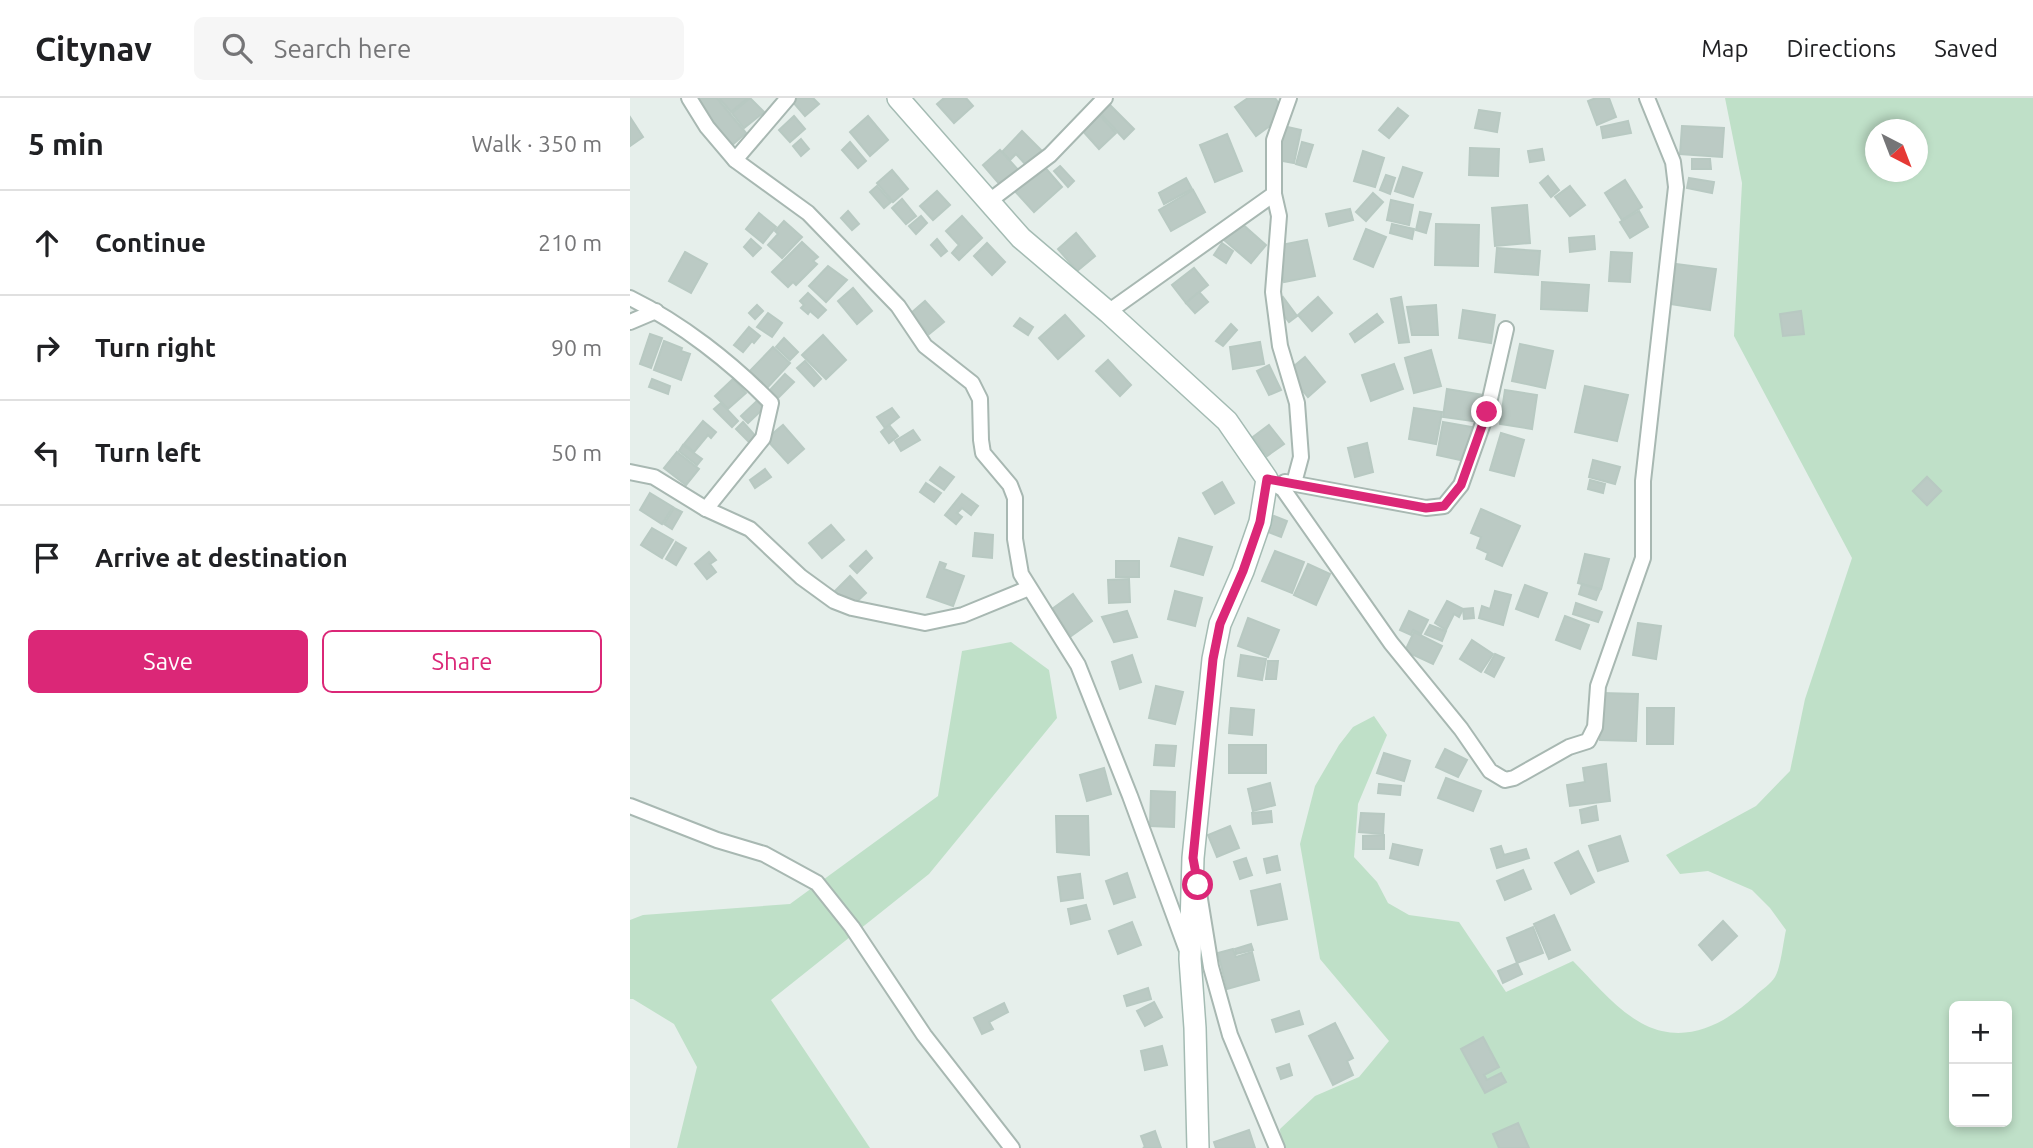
<!DOCTYPE html>
<meta charset="utf-8">
<style>
body{margin:0;font-family:Ubuntu,sans-serif;background:#f6f6f6;color:#202124}
.controls{position:absolute;right:21px;bottom:21px;display:grid;overflow:hidden;border-radius:10px;box-shadow:0 4px 10px #0003}
.controls button{width:63px;height:63px;display:grid;place-items:center;padding:0;border:0;border-bottom:2px solid #e0e0e0;background:#fff;color:#202124;font:35px sans-serif}
.compass{position:absolute;left:1235px;top:21px;width:63px;height:63px;border-radius:50%;background:#fff;box-shadow:0 4px 10px #0003;rotate:138deg}
.stop{position:absolute;width:21px;height:21px;margin:-16px;border:5px solid #db2777;border-radius:50%;background:#fff}
.stop.end{background:#db2777;border-color:#fff;box-shadow:0 2px 7px #0008}
.list{margin:0;padding:0;list-style:none}
h2{display:flex;justify-content:space-between;align-items:center;height:91px;margin:0;padding:0 28px;font-size:30px}
h2 small{font-size:23px;font-weight:400;color:#757577}
.list li{display:grid;grid-template-columns:46px 1fr auto;gap:21px;align-items:center;box-sizing:border-box;height:105px;padding:0 28px;border-top:2px solid #e0e0e0}
.list b{display:block;font-size:26px;white-space:nowrap}
.list em{font-size:23px;font-style:normal;color:#757577}
.actions{display:flex;gap:14px;padding:21px 28px}
.actions a{flex:1;padding:16px 0;border:2px solid #db2777;border-radius:10px;text-align:center;font-size:24px;color:#db2777}
.actions .main{background:#db2777;color:#fff}
.icon{flex:none;width:38px;height:38px;fill:none;stroke:currentColor;stroke-width:2;stroke-linecap:round;stroke-linejoin:round}
.map{position:relative;flex:none;width:1403px;height:1050px;overflow:hidden}
header{display:flex;align-items:center;gap:42px;box-sizing:border-box;height:98px;padding:0 35px;background:#fff;border-bottom:2px solid #e0e0e0}
header strong{font-size:33px}
nav{display:flex;gap:38px;margin-inline-start:auto;font-size:24px}
.search{width:490px;height:63px;background:#f6f6f6;display:flex;align-items:center;gap:18px;box-sizing:border-box;padding:0 24px;border-radius:10px;color:#757577;font-size:26px}
main{display:flex}
aside{flex:1;background:#fff}
.map>svg:first-child{display:block}
.green{fill:#bfe0c8;fill-rule:evenodd}
.building{fill:#bbcac4;stroke:#b8c9c2;stroke-width:2}
.lines{fill:none;stroke-linecap:round;stroke-linejoin:round}
.minor-casing{stroke:#a8b8b2;stroke-width:18}
.secondary-casing{stroke:#a4bbb3;stroke-width:24}
.minor{stroke:#fff;stroke-width:14}
.secondary{stroke:#fff;stroke-width:21}
.route{stroke:#db2777;stroke-width:9}
</style>
<header>
<strong>Citynav</strong>
<div class="search"><svg class="icon" aria-label="search" viewBox="0 0 24 24"><circle cx="10" cy="10" r="6"/><path d="M15 15l6 6"/></svg>Search here</div>
<nav><a>Map</a><a>Directions</a><a>Saved</a></nav>
</header>
<main>
<aside>
<h2>5 min<small>Walk · 350 m</small></h2>
<ul class="list">
<li><svg class="icon" aria-label="ahead" viewBox="0 0 24 24"><path d="M12 20V5M6 11l6-6 6 6"/></svg><div><b>Continue</b></div><em>210 m</em></li>
<li><svg class="icon" aria-label="right" viewBox="0 0 24 24"><path d="M7 20v-9h11M14 6l5 5-5 5"/></svg><div><b>Turn right</b></div><em>90 m</em></li>
<li><svg class="icon" aria-label="left" viewBox="0 0 24 24"><path d="M17 20v-9H6M10 6l-5 5 5 5"/></svg><div><b>Turn left</b></div><em>50 m</em></li>
<li><svg class="icon" aria-label="arrive" viewBox="0 0 24 24"><path d="M6 21V4h12l-3 4 3 4H6"/></svg><div><b>Arrive at destination</b></div></li>
</ul>
<div class="actions"><a class="main">Save</a><a>Share</a></div>
</aside>
<div class="map">
<svg width="1403" height="1050" viewBox="0 0 1403 1050">
<rect width="100%" height="100%" fill="#e6efeb"/>
<!-- green -->
<g class="green">
<path d="M1095,0h308v1050h-752l-1,-19 35,-33 44,-19 30,-36 -69,-82 -20,-115 15,-58 24,-41 14,-18 21,-11 13,19 -29,69 -4,53 23,25 11,21 21,12 50,7 47,70 67,-31c21,21 44,50 72,64 41,20 80,-1 110,-29 6,-6 16,-12 20,-19 6,-11 8,-34 11,-47l-16,-22 -18,-18 -44,-19 -28,3 -14,-19 90,-49 34,-35 15,-72 47,-141 -118,-222 8,-153zM1246,32h42v42h-42zM1324,908h53v116h-53z"/>
<polygon points="381,544 419,572 427,620 299,776 141,902 240,1050 47,1050 67,969 44,926 3,901 0,901 0,822 13,817 160,806 308,698 332,553"/>
</g>
<!-- building -->
<g class="building">
<polygon points="68,0 87,0 116,35 100,49"/>
<polygon points="89,0 118,0 101,14"/>
<polygon points="120,0 134,14 114,30 102,15"/>
<polygon points="166,0 183,0 189,6 175,18 162,3"/>
<polygon points="314,0 336,0 343,8 324,25 307,6"/>
<polygon points="618,0 645,0 656,16 626,38 605,9"/>
<polygon points="966,0 979,0 986,19 967,27 958,3"/>
<polygon points="477,4 504,31 494,41 468,13"/>
<polygon points="768,10 778,18 759,40 749,32"/>
<polygon points="849,12 870,15 867,34 845,30"/>
<polygon points="468,15 486,35 469,51 451,31"/>
<polygon points="164,18 175,31 160,44 149,32"/>
<polygon points="238,18 258,42 240,58 220,34"/>
<polygon points="0,19 13,39 0,48"/>
<polygon points="998,23 1001,35 973,40 971,29"/>
<polygon points="653,28 671,32 664,65 647,62"/>
<polygon points="1052,28 1094,30 1092,59 1050,56"/>
<polygon points="392,33 413,54 397,68 386,56 380,62 372,54"/>
<polygon points="597,36 612,73 585,84 570,47"/>
<polygon points="171,41 179,51 171,58 163,48"/>
<polygon points="220,44 236,63 228,70 212,52"/>
<polygon points="672,44 683,47 676,69 666,66"/>
<polygon points="840,50 869,51 868,78 839,77"/>
<polygon points="912,51 914,62 900,64 898,53"/>
<polygon points="370,52 390,74 372,89 353,67"/>
<polygon points="733,53 754,60 745,89 724,83"/>
<polygon points="1062,61 1080,61 1081,71 1062,71"/>
<polygon points="412,66 432,89 404,114 383,91"/>
<polygon points="430,68 444,83 438,89 424,73"/>
<polygon points="773,69 792,75 783,99 765,93"/>
<polygon points="262,72 278,91 263,104 247,85"/>
<polygon points="756,77 765,80 760,96 750,92"/>
<polygon points="918,78 929,92 921,99 910,85"/>
<polygon points="556,80 562,91 534,106 529,95"/>
<polygon points="1059,80 1084,84 1082,95 1057,90"/>
<polygon points="995,82 1012,109 992,122 975,95"/>
<polygon points="247,88 261,104 254,110 240,94"/>
<polygon points="940,88 955,107 940,118 925,99"/>
<polygon points="563,92 575,114 541,133 529,112"/>
<polygon points="307,93 320,107 303,122 290,108"/>
<polygon points="743,95 753,104 736,123 726,114"/>
<polygon points="272,101 286,118 276,126 262,110"/>
<polygon points="761,102 783,107 779,127 757,122"/>
<polygon points="897,107 900,145 865,148 862,110"/>
<polygon points="720,111 723,122 699,128 696,116"/>
<polygon points="218,113 229,126 222,132 211,120"/>
<polygon points="1009,113 1018,129 1000,140 990,124"/>
<polygon points="790,114 801,116 796,135 786,132"/>
<polygon points="129,115 146,129 133,145 116,131"/>
<polygon points="291,118 297,125 286,136 279,128"/>
<polygon points="332,118 352,140 329,162 322,155 329,147 316,133"/>
<polygon points="154,123 172,139 152,160 138,147 148,136 145,133"/>
<polygon points="610,124 636,147 621,165 594,142"/>
<polygon points="762,126 784,131 782,141 760,135"/>
<polygon points="806,126 849,127 848,168 805,167"/>
<polygon points="736,131 756,139 743,169 724,161"/>
<polygon points="446,135 465,158 447,173 428,151"/>
<polygon points="964,138 965,151 940,154 939,140"/>
<polygon points="121,141 131,150 123,158 114,149"/>
<polygon points="307,141 317,153 311,158 301,147"/>
<polygon points="677,142 685,178 654,184 646,148"/>
<polygon points="172,144 188,159 183,163 187,166 166,187 163,184 158,189 142,174"/>
<polygon points="357,145 375,164 362,177 344,158"/>
<polygon points="592,145 603,153 596,165 584,157"/>
<polygon points="867,150 910,153 908,177 865,174"/>
<polygon points="55,154 77,166 61,195 39,183"/>
<polygon points="981,154 1002,155 1000,184 979,183"/>
<polygon points="1046,166 1086,171 1080,212 1040,206"/>
<polygon points="198,168 217,182 196,204 179,188"/>
<polygon points="564,170 578,187 556,205 542,187"/>
<polygon points="912,184 959,187 957,213 911,211"/>
<polygon points="223,190 242,213 227,226 208,203"/>
<polygon points="569,194 578,204 565,215 556,205"/>
<polygon points="178,195 196,212 188,220 180,213 178,216 171,210 174,207 170,203"/>
<polygon points="653,199 667,218 659,224 645,206"/>
<polygon points="688,199 702,215 682,233 668,217"/>
<polygon points="771,199 779,244 769,245 761,201"/>
<polygon points="295,203 314,224 299,236 281,215"/>
<polygon points="127,207 133,213 125,221 119,215"/>
<polygon points="806,207 808,237 782,237 777,209"/>
<polygon points="833,212 865,217 861,245 829,240"/>
<polygon points="1171,213 1174,236 1153,238 1150,216"/>
<polygon points="138,215 152,225 142,239 127,229"/>
<polygon points="747,216 753,224 725,244 720,236"/>
<polygon points="435,217 454,238 428,261 409,240"/>
<polygon points="390,220 403,229 398,237 384,228"/>
<polygon points="601,226 607,232 593,248 586,243"/>
<polygon points="119,229 130,238 124,245 122,243 113,254 104,247"/>
<polygon points="20,236 32,240 21,270 10,266"/>
<polygon points="193,237 216,262 196,281 172,257"/>
<polygon points="154,240 168,254 160,262 146,249"/>
<polygon points="34,243 52,250 51,253 60,256 51,282 24,272"/>
<polygon points="630,244 634,266 603,271 600,249"/>
<polygon points="890,246 923,253 915,290 882,283"/>
<polygon points="143,249 160,265 136,291 118,275"/>
<polygon points="801,252 811,288 784,295 775,260"/>
<polygon points="675,259 695,284 678,299 657,274"/>
<polygon points="478,262 501,287 490,298 466,273"/>
<polygon points="175,263 191,281 184,288 167,270"/>
<polygon points="764,266 773,291 741,303 732,277"/>
<polygon points="639,267 651,292 639,297 627,273"/>
<polygon points="155,276 164,284 148,300 140,292"/>
<polygon points="22,281 40,288 38,296 19,289"/>
<polygon points="103,281 116,295 98,311 85,298"/>
<polygon points="955,288 998,297 987,343 945,334"/>
<polygon points="817,291 854,297 849,324 813,319"/>
<polygon points="875,292 907,297 902,331 870,326"/>
<polygon points="127,303 134,310 118,325 111,318"/>
<polygon points="91,305 108,323 102,329 84,311"/>
<polygon points="262,310 269,319 255,330 247,319"/>
<polygon points="784,310 812,314 806,346 779,341"/>
<polygon points="73,323 86,334 81,340 78,337 64,354 54,346"/>
<polygon points="113,324 128,341 122,347 106,331"/>
<polygon points="813,324 842,329 835,363 807,357"/>
<polygon points="153,327 174,351 158,365 136,341"/>
<polygon points="259,327 268,338 259,345 251,334"/>
<polygon points="639,327 654,346 637,358 623,339"/>
<polygon points="283,332 290,342 271,353 265,343"/>
<polygon points="871,335 894,342 884,378 860,372"/>
<polygon points="737,345 743,374 725,379 718,350"/>
<polygon points="53,347 72,361 67,367 49,353"/>
<polygon points="47,354 69,371 56,387 34,370"/>
<polygon points="963,362 990,369 985,386 959,379"/>
<polygon points="310,369 324,379 314,392 300,382"/>
<polygon points="135,371 141,379 125,390 120,382"/>
<polygon points="1297,379 1311,393 1297,407 1283,393"/>
<polygon points="1297,379 1311,393 1297,407 1283,393"/>
<polygon points="960,382 975,386 973,395 958,391"/>
<polygon points="592,384 604,405 585,416 573,395"/>
<polygon points="296,385 311,395 304,404 290,394"/>
<polygon points="20,395 43,409 32,426 10,412"/>
<polygon points="332,396 348,408 341,417 332,410 327,415 332,419 326,426 315,417"/>
<polygon points="44,410 52,414 42,431 34,426"/>
<polygon points="851,411 890,428 872,468 856,461 858,455 847,450 851,439 841,435"/>
<polygon points="644,418 657,423 651,439 638,434"/>
<polygon points="201,427 214,442 192,460 179,445"/>
<polygon points="22,430 43,442 32,460 11,447"/>
<polygon points="345,435 363,437 362,460 343,458"/>
<polygon points="549,440 582,449 573,477 541,468"/>
<polygon points="46,444 56,450 46,467 36,461"/>
<polygon points="236,453 242,460 227,475 220,468"/>
<polygon points="645,453 674,464 662,495 632,483"/>
<polygon points="79,454 86,462 80,466 86,474 77,481 65,466"/>
<polygon points="955,456 979,461 971,491 948,485"/>
<rect x="486" y="463" width="23" height="16"/>
<polygon points="310,464 316,466 314,471 334,478 323,508 297,499"/>
<polygon points="678,466 700,476 686,507 664,497"/>
<polygon points="220,478 236,495 221,509 205,493"/>
<polygon points="499,481 500,504 479,505 478,482"/>
<polygon points="952,486 970,492 966,502 949,496"/>
<polygon points="895,487 917,495 908,519 886,511"/>
<polygon points="545,493 572,500 565,528 538,521"/>
<polygon points="865,493 881,497 873,527 849,520 852,508 860,511"/>
<polygon points="443,496 462,523 441,538 422,511"/>
<polygon points="817,503 833,511 829,519 824,516 816,532 805,525"/>
<polygon points="946,505 972,514 968,524 943,516"/>
<polygon points="843,510 844,520 834,521 833,511"/>
<polygon points="497,513 507,539 484,544 472,519"/>
<polygon points="779,513 798,522 791,536 783,532 781,537 770,532"/>
<polygon points="935,518 959,527 950,551 926,542"/>
<polygon points="618,520 649,532 638,559 608,548"/>
<polygon points="1008,525 1031,528 1026,561 1003,557"/>
<polygon points="800,527 816,533 812,543 795,536"/>
<polygon points="784,534 812,548 803,566 775,553"/>
<polygon points="842,542 863,556 851,574 830,561"/>
<polygon points="865,556 874,560 864,579 855,574"/>
<polygon points="502,557 511,584 490,591 482,564"/>
<polygon points="611,557 636,561 632,582 608,578"/>
<polygon points="638,563 648,563 646,581 636,581"/>
<polygon points="526,588 553,594 545,626 519,620"/>
<polygon points="972,595 1008,596 1006,643 970,642"/>
<polygon points="601,610 624,612 622,637 599,635"/>
<polygon points="1017,610 1044,610 1043,646 1017,646"/>
<polygon points="526,647 546,648 544,668 524,667"/>
<rect x="599" y="647" width="37" height="28"/>
<polygon points="815,651 837,662 828,679 806,669"/>
<polygon points="754,655 780,663 774,683 747,675"/>
<polygon points="976,666 980,703 940,708 937,687 955,684 953,670"/>
<polygon points="474,670 481,696 457,703 450,677"/>
<polygon points="816,680 851,693 843,713 808,700"/>
<polygon points="640,685 645,707 623,713 618,691"/>
<polygon points="749,686 771,688 770,697 748,695"/>
<polygon points="521,693 545,694 544,729 520,728"/>
<polygon points="966,708 968,722 952,725 950,712"/>
<polygon points="641,713 642,724 623,726 622,715"/>
<polygon points="731,715 754,716 753,736 729,734"/>
<polygon points="426,718 458,718 459,757 427,754"/>
<polygon points="600,728 609,750 587,759 578,737"/>
<polygon points="754,737 754,751 733,751 733,738"/>
<polygon points="990,738 998,763 968,773 959,748"/>
<polygon points="763,746 792,752 788,767 760,760"/>
<polygon points="871,748 874,757 896,751 899,760 867,770 861,751"/>
<polygon points="948,753 964,784 941,796 925,765"/>
<polygon points="647,758 650,772 637,775 634,761"/>
<polygon points="616,760 622,777 610,781 604,764"/>
<polygon points="893,772 901,791 875,802 867,783"/>
<polygon points="497,775 505,799 484,806 476,783"/>
<polygon points="450,776 453,800 431,803 428,779"/>
<polygon points="650,786 657,821 628,827 621,793"/>
<polygon points="456,807 460,821 441,826 438,811"/>
<polygon points="924,817 940,852 919,861 904,826"/>
<polygon points="1093,823 1107,838 1082,862 1069,847"/>
<polygon points="502,824 511,847 488,856 479,833"/>
<polygon points="903,829 913,855 887,865 877,840"/>
<polygon points="621,846 623,852 606,856 605,851"/>
<polygon points="603,851 606,859 622,854 629,882 597,891 588,855"/>
<polygon points="887,865 892,876 873,885 868,873"/>
<polygon points="518,890 521,901 497,908 494,898"/>
<polygon points="524,904 532,919 515,928 507,913"/>
<polygon points="374,905 378,914 359,924 363,931 352,936 344,920"/>
<polygon points="669,913 673,926 646,934 642,922"/>
<polygon points="705,925 723,960 717,963 723,977 703,987 679,938"/>
<polygon points="853,939 869,969 854,977 857,982 871,975 876,984 855,995 831,951"/>
<polygon points="532,948 537,967 515,972 511,953"/>
<polygon points="659,966 662,977 651,981 647,970"/>
<polygon points="888,1025 899,1050 869,1050 863,1036"/>
<polygon points="619,1032 625,1050 586,1050 584,1044"/>
<polygon points="525,1033 531,1050 513,1050 515,1049 511,1038"/>
</g>
<g class="lines">
<!-- minor casing -->
<g class="minor-casing">
<g id="minor">
<polyline points="59,0 77,29 105,62 178,115 268,208 295,248 342,285 350,301 351,342 353,355 380,387 385,400 385,441 391,476 448,567 500,698 556,850"/>
<polyline points="659,0 644,42 644,96 649,118 643,194 650,248 667,305 671,359 664,385"/>
<polyline points="105,62 158,0"/>
<polyline points="358,104 420,57 475,0"/>
<path d="M0,200c51,25 101,64 141,105l-8,35 -57,71"/>
<polyline points="478,214 644,96"/>
<polyline points="0,224 26,213"/>
<polyline points="0,374 24,379 76,411 120,431 171,479 204,503 222,510 295,525 333,517 399,490"/>
<polyline points="637,381 653,391 761,545 831,631 860,673 875,682 884,680 939,649 958,643 965,629 968,588 1013,460 1013,383 1046,89 1043,64 1017,0"/>
<polyline points="655,384 796,410 814,408 831,387 857,314 876,231"/>
<polyline points="0,708 87,742 134,756 187,785 222,829 294,937 382,1050"/>
<polyline points="569,795 581,869 600,937 647,1050"/>
</g>
</g>
<!-- secondary casing -->
<g class="secondary-casing">
<polyline id="secondary" points="268,0 391,140 478,214 597,323 637,381 630,424 613,473 590,526 583,561 563,760 560,861 565,930 568,1050"/>
</g>
<!-- minor -->
<use href="#minor" class="minor"/>
<!-- secondary -->
<use href="#secondary" class="secondary"/>
</g>
<g class="lines">
<!-- route -->
<polyline class="route" points="568,787 563,760 583,561 590,526 613,473 630,424 637,381 796,410 814,408 831,387 857,314"/>
</g>
</svg>
<div class="controls">
<button>+</button>
<button>−</button>
</div>
<svg class="compass" viewBox="-18 -18 36 36"><path d="M0-13l5 13h-10z" fill="#e53935"/><path d="M0 13l5-13h-10z" fill="#757577"/></svg>
<div class="stop" style="left:568px;top:787px"></div>
<div class="stop end" style="left:857px;top:314px"></div>
</div>
</main>
